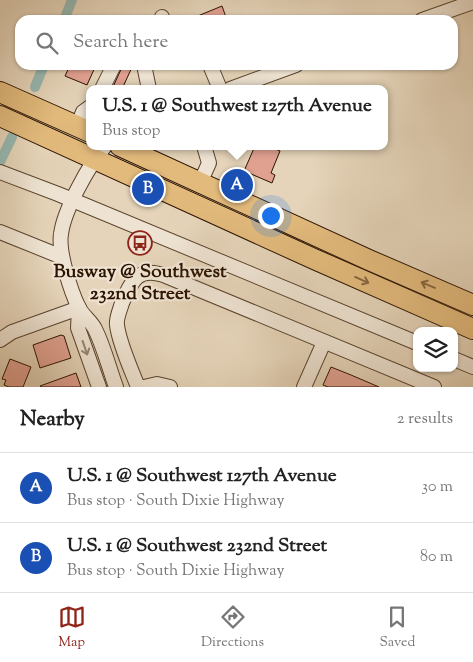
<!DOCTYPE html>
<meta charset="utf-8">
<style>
body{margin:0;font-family:"Sorts Mill Goudy",serif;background:#f2f2f2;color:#222}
.controls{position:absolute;right:15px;bottom:15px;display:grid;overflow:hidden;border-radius:10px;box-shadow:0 1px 4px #0004}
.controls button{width:45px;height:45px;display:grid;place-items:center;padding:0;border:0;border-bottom:1px solid #e0e0e0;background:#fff;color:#222;font:25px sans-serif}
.you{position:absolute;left:270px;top:215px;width:18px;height:18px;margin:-12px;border:4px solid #fff;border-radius:50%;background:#1a73e8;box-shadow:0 0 0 8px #1a73e833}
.badge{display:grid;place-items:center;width:32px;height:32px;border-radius:50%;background:#8f2418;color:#fff;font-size:16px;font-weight:700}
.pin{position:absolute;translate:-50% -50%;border:2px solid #fff;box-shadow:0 1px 5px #0006}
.popup{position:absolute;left:86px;top:85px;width:302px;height:65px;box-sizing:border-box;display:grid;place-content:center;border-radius:10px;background:#fff;filter:drop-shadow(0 1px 4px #0005);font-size:16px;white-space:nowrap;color:#767676}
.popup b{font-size:19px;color:#222}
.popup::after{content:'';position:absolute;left:50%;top:100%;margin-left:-10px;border:10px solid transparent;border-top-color:#fff}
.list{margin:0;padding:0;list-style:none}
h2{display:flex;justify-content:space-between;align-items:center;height:65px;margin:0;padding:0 20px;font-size:21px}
h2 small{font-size:16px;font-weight:400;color:#767676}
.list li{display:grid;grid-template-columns:32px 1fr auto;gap:15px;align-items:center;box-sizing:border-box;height:70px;padding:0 20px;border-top:1px solid #e0e0e0}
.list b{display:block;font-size:19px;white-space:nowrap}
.list p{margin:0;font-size:16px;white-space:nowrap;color:#767676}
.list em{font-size:16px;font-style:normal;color:#767676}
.icon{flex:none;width:28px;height:28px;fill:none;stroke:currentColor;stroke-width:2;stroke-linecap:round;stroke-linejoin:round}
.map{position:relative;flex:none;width:473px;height:387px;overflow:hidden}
.search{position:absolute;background:#fff;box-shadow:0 1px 4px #0004;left:15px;right:15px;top:15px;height:55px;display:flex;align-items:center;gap:12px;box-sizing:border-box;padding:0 18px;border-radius:15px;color:#767676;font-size:19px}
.sheet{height:205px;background:#fff}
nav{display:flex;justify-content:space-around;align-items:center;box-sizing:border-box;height:70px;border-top:1px solid #e0e0e0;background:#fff;font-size:14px;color:#767676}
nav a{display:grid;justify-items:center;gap:2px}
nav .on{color:#8f2418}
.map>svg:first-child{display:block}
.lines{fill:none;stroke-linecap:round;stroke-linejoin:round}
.canal{stroke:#96b8b1;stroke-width:10}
.building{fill:#e1a191;stroke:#2c1300}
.minor-casing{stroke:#5a432e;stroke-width:16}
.highway-casing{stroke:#2c1300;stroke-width:22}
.minor{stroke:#eee3d2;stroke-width:14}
.highway{stroke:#e2ba7c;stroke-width:20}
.oneway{stroke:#87663e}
.oneway2{stroke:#978574}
.labels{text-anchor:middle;stroke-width:4.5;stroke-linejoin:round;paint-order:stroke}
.poi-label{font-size:19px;font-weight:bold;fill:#2c1300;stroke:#eee3d2}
</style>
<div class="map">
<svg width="473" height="387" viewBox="0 0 473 387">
<rect width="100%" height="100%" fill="#e5d4b9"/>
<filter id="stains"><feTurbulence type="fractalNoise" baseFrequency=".004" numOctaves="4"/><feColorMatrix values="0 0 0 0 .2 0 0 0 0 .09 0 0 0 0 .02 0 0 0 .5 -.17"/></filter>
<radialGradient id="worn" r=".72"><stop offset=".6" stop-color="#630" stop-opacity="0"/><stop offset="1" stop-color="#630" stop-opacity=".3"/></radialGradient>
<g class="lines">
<!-- canal -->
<g class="canal">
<polyline points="64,20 72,0"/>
<polyline points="35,87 44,65"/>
<polyline points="0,162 12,137"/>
</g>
</g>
<!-- building -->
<g class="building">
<polygon points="222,6 227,20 188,20"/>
<polygon points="70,65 96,65 87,85 65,76"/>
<polygon points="123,65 133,65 122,89 112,89"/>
<polygon points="255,146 269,146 280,151 271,173 275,175 272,183 244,171"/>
<polygon points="61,335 64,336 71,358 40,368 33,345"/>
<polygon points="10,359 31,367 23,387 9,387 4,385 6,380 2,379"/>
<polygon points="331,367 351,375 379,387 328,387 323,385"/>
<polygon points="76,373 81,387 41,387 40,386"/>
</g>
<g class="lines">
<!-- minor casing -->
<g class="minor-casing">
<g id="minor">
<polyline points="162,17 163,20"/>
<polyline points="422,20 473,2"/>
<polyline points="144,65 149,89"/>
<polyline points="210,65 220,89"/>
<polyline points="102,89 114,65"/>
<polyline points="230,89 296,65"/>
<polyline points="77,127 83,112 90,107"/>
<path d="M105,146c-16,19 -41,64 -44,88 -3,18 10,58 18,74 4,8 12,13 16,21 9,18 14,39 21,58"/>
<polyline points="0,172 58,194 417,343"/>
<polyline points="200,183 209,163 204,146"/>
<polyline points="0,232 62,257"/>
<polyline points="79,308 78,328 99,387"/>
<polyline points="0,340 12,332 79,308"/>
<polyline points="454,359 473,367"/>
<path d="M138,387c-7,-18 -19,-44 -21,-62 -1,-7 3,-15 5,-22 10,-23 16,-37 44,-27l268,111"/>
<polyline points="144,387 157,384 170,387"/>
<polyline points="304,387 324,342"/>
</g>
</g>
<!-- highway casing -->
<g class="highway-casing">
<g id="highway">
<polyline points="0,92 90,132"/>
<polyline points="0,116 314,259 473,329"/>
<polyline points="120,146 369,260 473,305"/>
</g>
</g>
<!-- minor -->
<use href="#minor" class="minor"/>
<!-- highway -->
<use href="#highway" class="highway"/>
</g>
<!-- one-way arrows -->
<defs><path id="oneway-shaft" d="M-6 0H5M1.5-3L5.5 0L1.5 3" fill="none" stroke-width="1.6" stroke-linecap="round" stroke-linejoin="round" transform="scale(1.25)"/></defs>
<g class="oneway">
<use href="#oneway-shaft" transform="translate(362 280) rotate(24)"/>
<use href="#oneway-shaft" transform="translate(428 285) rotate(-157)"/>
</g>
<use class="oneway2" href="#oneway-shaft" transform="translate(85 348) rotate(71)"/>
<!-- icons -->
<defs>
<g id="bus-ring" transform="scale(1.25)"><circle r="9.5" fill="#eee3d2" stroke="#8f2418" stroke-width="1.5"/><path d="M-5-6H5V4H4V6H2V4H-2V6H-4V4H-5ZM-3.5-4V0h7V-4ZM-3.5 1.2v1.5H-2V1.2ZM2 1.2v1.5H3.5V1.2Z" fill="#8f2418"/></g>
</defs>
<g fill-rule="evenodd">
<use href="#bus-ring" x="140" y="243"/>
</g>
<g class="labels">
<!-- poi labels -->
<g class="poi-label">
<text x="140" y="277">Busway @ Southwest<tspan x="140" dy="22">232nd Street</tspan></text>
</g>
</g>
<rect width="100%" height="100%" filter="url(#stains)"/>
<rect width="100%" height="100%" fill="url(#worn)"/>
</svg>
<div class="controls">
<button><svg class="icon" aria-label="layers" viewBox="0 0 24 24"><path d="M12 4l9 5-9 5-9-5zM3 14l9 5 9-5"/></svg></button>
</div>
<div class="you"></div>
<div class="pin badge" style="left:237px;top:185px;background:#1a4fb4">A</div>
<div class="popup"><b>U.S. 1 @ Southwest 127th Avenue</b>Bus stop</div>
<div class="pin badge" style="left:148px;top:189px;background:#1a4fb4">B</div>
<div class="search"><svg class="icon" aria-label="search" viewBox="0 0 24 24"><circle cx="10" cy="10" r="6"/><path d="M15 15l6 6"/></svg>Search here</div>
</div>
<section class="sheet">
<h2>Nearby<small>2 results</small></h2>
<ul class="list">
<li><span class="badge" style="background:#1a4fb4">A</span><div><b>U.S. 1 @ Southwest 127th Avenue</b><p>Bus stop · South Dixie Highway</p></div><em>30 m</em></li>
<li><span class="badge" style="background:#1a4fb4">B</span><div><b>U.S. 1 @ Southwest 232nd Street</b><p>Bus stop · South Dixie Highway</p></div><em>80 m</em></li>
</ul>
</section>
<nav>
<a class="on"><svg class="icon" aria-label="map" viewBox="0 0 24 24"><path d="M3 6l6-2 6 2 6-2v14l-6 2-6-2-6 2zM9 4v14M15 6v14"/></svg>Map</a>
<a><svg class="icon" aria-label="directions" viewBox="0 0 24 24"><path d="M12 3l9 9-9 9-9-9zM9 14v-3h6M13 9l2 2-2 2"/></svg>Directions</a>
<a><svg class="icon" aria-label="saved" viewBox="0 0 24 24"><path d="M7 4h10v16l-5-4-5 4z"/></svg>Saved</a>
</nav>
